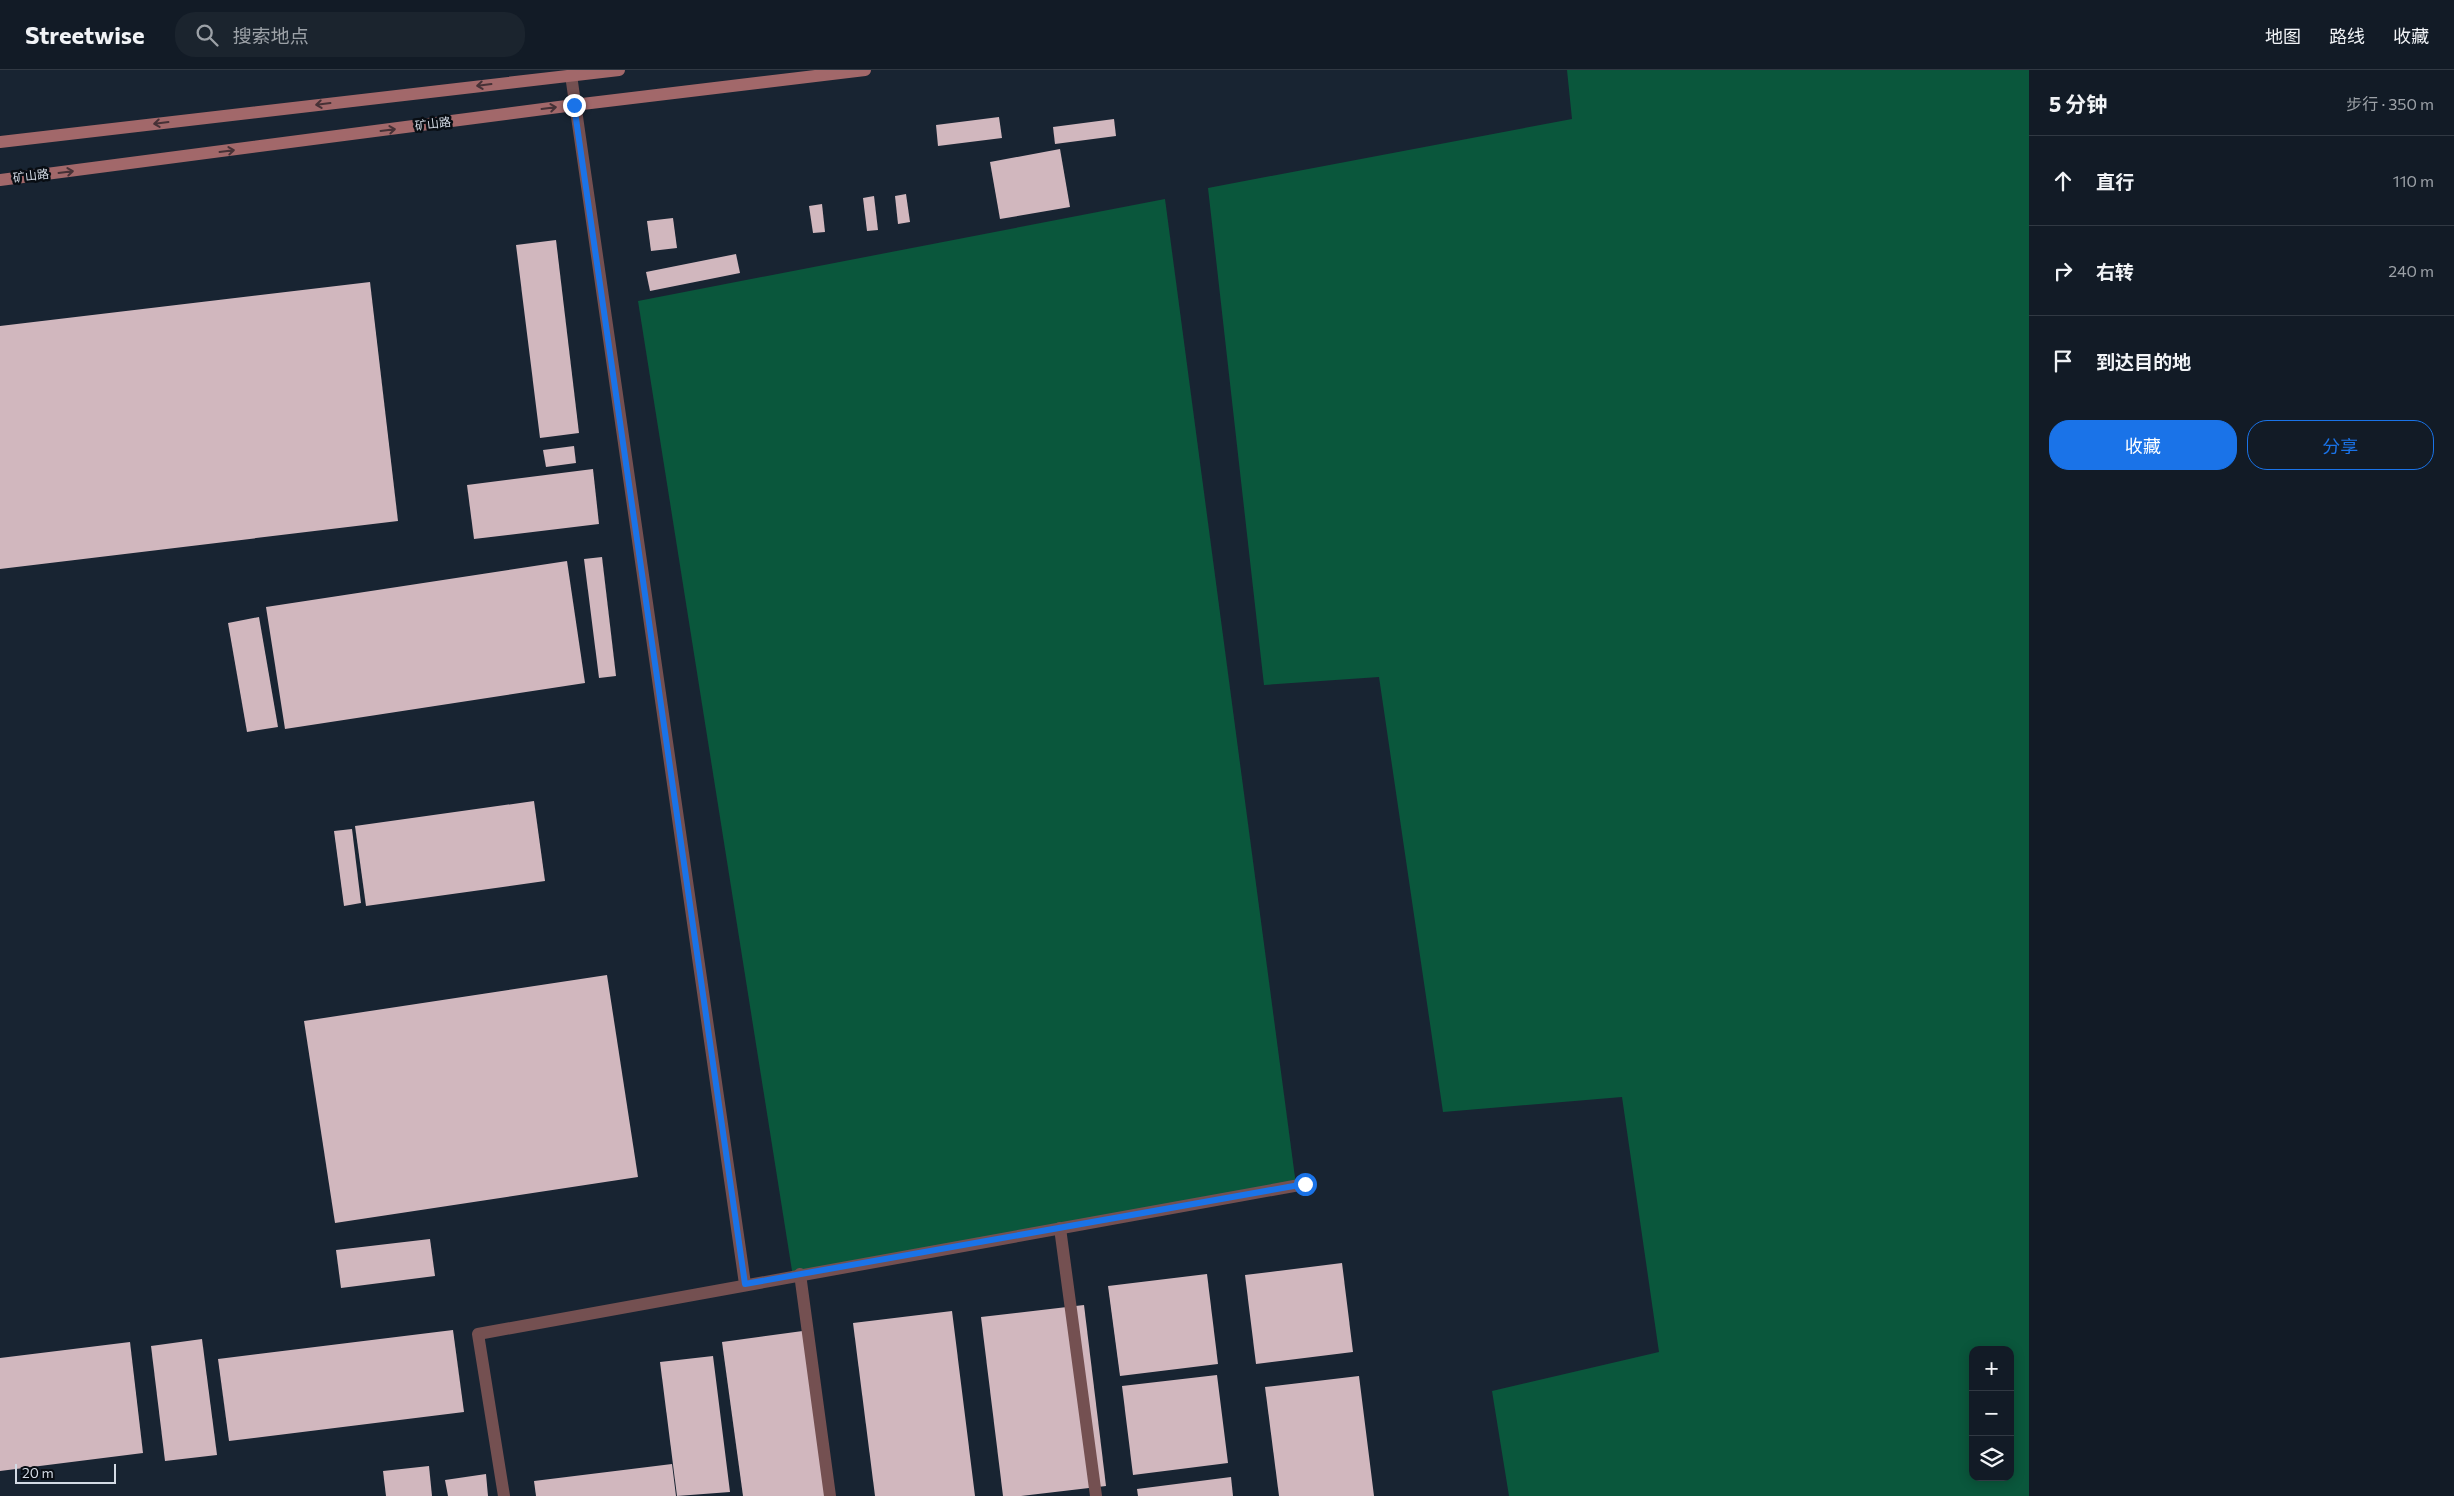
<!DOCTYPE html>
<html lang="zh">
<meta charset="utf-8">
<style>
body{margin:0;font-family:Commissioner,"Noto Sans SC",sans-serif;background:#1b242e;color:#f1f3f6}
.controls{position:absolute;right:15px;bottom:15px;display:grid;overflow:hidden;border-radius:10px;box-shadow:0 2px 12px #0003}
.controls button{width:45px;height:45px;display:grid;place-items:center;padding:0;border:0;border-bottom:1px solid #313943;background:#121b26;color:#f1f3f6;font:25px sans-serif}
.scale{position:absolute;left:15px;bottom:12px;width:101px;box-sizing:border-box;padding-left:5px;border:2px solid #d4dbe5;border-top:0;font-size:14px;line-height:18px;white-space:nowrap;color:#d4dbe5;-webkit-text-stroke:4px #080d13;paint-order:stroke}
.stop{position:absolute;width:15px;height:15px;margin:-11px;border:4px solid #1a73e8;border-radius:50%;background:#fff}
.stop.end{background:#1a73e8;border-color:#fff;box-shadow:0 1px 5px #0008}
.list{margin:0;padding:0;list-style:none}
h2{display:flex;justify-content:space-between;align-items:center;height:65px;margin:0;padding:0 20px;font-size:21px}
h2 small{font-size:16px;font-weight:400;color:#9ca1a7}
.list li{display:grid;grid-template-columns:32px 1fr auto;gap:15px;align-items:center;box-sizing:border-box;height:90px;padding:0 20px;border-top:1px solid #313943}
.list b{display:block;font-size:19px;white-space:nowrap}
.list em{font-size:16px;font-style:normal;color:#9ca1a7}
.actions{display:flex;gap:10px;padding:15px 20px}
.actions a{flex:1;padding:11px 0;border:1px solid #1a73e8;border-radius:20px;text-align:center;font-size:18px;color:#1a73e8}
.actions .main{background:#1a73e8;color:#fff}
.icon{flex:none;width:28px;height:28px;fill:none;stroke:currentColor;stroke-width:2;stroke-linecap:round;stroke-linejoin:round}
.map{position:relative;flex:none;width:2029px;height:1426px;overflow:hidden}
header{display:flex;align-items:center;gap:30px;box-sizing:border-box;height:70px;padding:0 25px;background:#121b26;border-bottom:1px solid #313943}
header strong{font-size:24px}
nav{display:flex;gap:28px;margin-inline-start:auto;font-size:18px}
.search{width:350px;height:45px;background:#1b242e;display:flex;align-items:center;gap:12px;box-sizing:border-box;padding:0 18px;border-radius:20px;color:#9ca1a7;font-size:19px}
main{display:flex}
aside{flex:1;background:#121b26}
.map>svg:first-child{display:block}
.green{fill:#0a573c;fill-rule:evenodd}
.building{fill:#d1b7be}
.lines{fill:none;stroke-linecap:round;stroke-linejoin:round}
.minor{stroke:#745051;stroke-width:12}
.secondary{stroke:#a2686a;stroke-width:12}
.oneway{stroke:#463136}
.route{stroke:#1a73e8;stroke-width:6}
.labels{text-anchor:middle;stroke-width:5;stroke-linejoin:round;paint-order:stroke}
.street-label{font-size:12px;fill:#d4dbe5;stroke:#080d13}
</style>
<header>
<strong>Streetwise</strong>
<div class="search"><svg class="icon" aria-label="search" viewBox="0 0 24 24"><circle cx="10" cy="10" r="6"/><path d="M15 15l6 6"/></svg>搜索地点</div>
<nav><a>地图</a><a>路线</a><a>收藏</a></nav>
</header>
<main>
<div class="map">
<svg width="2029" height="1426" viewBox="0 0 2029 1426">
<rect width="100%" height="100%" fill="#182432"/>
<!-- green -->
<g class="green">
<path d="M1567,0h462v1426h-520l-17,-105 167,-39 -37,-255 -179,15 -64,-435 -115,8 -56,-497 364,-69zM1973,1280h37v127h-37z"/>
<polygon points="1165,129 1296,1115 793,1207 638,231"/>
</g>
<!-- building -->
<g class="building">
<polygon points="999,47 1002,68 938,76 936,55"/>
<polygon points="1114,49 1116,66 1055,74 1053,57"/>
<polygon points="1060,79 1070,137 1000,149 990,92"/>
<polygon points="906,124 910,152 898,154 895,126"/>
<polygon points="874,126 878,160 867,161 863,128"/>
<polygon points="822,134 825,162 813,163 809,136"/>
<polygon points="673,148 677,178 651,181 647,151"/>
<polygon points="556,170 579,363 540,368 516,175"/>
<polygon points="736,184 740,203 650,221 646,202"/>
<polygon points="370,212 398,451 0,499 0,256"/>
<polygon points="574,376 576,393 546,397 543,380"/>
<polygon points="593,399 599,454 474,469 467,415"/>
<polygon points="602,487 616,606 599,608 584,489"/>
<polygon points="567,491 585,613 285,659 266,537"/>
<polygon points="259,547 278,657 247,662 228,553"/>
<polygon points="534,731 545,811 366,836 355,756"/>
<polygon points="352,759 361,833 344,836 334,761"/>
<polygon points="607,905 638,1107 335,1153 304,951"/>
<polygon points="430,1169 435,1206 341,1218 336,1180"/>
<polygon points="1342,1193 1353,1282 1256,1294 1245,1205"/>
<polygon points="1207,1204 1218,1294 1120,1306 1108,1216"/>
<polygon points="1084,1235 1106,1416 1021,1426 1003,1426 981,1247"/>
<polygon points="952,1241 975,1426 875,1426 853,1253"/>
<polygon points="453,1260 464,1342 229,1371 218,1289"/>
<polygon points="810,1260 832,1426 743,1426 722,1272"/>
<polygon points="202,1269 217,1385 165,1391 151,1276"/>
<polygon points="130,1272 143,1383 0,1401 0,1288"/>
<polygon points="713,1286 730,1422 677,1426 660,1292"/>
<polygon points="1217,1305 1228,1393 1133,1405 1122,1316"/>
<polygon points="1359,1306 1374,1426 1279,1426 1265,1317"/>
<polygon points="672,1394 676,1426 536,1426 534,1411"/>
<polygon points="429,1396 432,1426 386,1426 383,1401"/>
<polygon points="486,1404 488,1426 448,1426 445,1410"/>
<polygon points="1231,1407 1233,1426 1138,1426 1137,1419"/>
</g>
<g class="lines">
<!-- minor -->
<g class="minor">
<polyline points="571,5 745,1214"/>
<polyline points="1060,1158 1096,1426"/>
<polyline points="800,1204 830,1426"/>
<polyline points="504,1426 478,1264 1305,1114"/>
</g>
<!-- secondary -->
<g class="secondary">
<polyline points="0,72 619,0"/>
<polyline points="0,110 574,35 865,0"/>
</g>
</g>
<!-- one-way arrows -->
<defs><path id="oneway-shaft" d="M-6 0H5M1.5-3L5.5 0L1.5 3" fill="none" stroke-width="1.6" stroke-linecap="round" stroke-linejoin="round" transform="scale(1.25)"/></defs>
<g class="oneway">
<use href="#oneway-shaft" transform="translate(484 15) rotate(173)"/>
<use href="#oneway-shaft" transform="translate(323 34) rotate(173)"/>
<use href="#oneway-shaft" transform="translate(549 38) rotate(-7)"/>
<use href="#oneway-shaft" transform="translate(161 53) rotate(173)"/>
<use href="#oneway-shaft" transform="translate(388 60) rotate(-7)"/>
<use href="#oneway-shaft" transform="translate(227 81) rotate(-7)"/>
<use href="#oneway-shaft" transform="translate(66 102) rotate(-7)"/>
</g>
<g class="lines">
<!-- route -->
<polyline class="route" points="574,35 745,1214 1305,1114"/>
</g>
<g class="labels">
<!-- street labels -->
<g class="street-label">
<text transform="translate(433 54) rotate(-7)" y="4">矿山路</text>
<text transform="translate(31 106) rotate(-7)" y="4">矿山路</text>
</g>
</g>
</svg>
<div class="controls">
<button>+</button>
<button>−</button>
<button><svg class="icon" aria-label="layers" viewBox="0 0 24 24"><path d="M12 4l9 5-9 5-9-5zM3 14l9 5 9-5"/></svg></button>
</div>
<div class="scale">20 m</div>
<div class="stop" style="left:1305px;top:1114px"></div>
<div class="stop end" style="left:574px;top:35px"></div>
</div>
<aside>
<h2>5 分钟<small>步行 · 350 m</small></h2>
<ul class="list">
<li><svg class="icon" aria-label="ahead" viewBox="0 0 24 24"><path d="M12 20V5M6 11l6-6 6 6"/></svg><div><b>直行</b></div><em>110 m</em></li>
<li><svg class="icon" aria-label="right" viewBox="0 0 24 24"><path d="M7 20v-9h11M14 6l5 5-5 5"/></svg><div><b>右转</b></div><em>240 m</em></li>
<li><svg class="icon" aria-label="arrive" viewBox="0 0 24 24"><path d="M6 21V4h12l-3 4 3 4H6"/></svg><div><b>到达目的地</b></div></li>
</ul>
<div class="actions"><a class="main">收藏</a><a>分享</a></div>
</aside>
</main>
